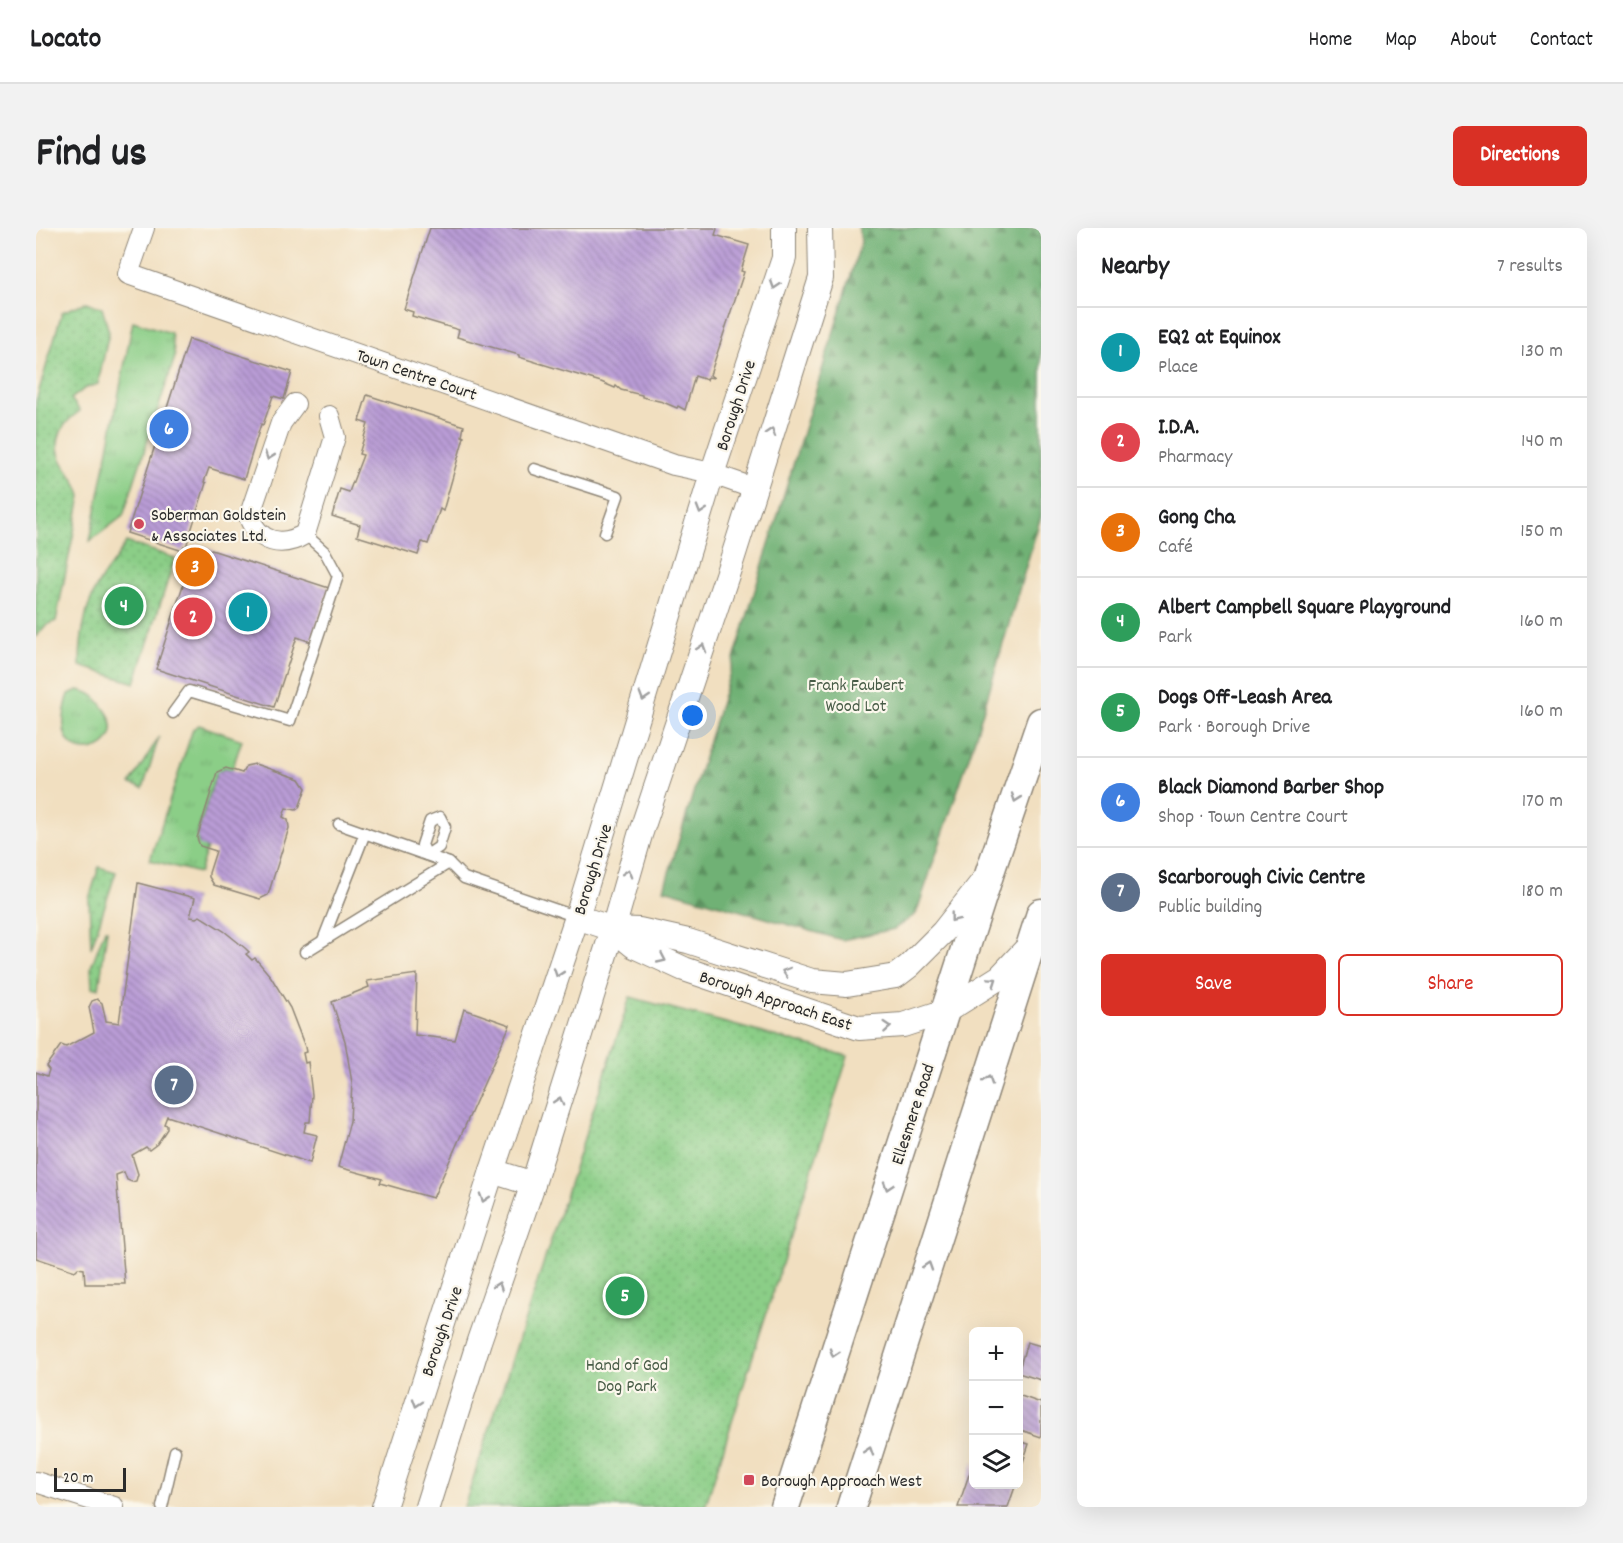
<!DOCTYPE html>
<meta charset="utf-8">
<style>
body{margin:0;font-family:Dekko,sans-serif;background:#f2f2f2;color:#202124}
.controls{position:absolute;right:18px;bottom:18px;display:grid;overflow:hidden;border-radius:9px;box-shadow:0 6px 24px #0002}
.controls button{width:54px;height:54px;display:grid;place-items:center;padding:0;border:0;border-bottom:2px solid #e0e0e0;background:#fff;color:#202124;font:30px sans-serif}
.scale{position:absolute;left:18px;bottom:15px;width:72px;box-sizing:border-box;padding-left:6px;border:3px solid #2b2b2b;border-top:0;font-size:16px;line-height:21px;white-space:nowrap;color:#2b2b2b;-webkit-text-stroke:4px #fbf7ec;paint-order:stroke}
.you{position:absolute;left:657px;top:488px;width:21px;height:21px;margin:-15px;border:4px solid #fff;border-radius:50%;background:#1a73e8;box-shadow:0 0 0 9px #1a73e833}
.badge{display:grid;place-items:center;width:39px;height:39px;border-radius:50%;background:#d93025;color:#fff;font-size:20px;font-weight:700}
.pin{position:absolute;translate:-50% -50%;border:3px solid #fff;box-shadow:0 2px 6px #0006}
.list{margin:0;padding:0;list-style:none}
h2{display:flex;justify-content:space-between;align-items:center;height:78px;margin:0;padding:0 24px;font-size:26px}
h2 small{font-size:20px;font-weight:400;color:#757577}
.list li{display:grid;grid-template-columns:39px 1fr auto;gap:18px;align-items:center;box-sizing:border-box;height:90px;padding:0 24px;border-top:2px solid #e0e0e0}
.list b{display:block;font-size:22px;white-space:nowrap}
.list p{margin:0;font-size:20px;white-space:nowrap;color:#757577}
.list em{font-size:20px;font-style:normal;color:#757577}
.actions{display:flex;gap:12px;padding:18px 24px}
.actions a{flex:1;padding:14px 0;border:2px solid #d93025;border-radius:9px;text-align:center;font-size:21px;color:#d93025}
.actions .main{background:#d93025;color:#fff}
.icon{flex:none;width:33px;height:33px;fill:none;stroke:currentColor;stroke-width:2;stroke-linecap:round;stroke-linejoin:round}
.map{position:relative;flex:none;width:1005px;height:1279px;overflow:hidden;border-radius:9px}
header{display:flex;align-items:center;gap:36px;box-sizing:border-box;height:84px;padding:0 30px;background:#fff;border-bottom:2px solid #e0e0e0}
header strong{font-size:28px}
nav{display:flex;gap:33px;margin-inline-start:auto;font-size:21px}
.intro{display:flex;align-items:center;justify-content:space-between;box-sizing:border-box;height:144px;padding:0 36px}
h1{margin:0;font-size:42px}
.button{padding:15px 27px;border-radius:9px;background:#d93025;color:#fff;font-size:21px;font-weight:700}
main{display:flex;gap:36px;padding:0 36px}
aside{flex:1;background:#fff;border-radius:9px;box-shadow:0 6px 24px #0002}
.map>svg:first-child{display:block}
.grass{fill:url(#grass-tufts);stroke:#5b7c59;stroke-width:1.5}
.forest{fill:url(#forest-firs);stroke:#4e6e50;stroke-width:1.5}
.park{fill:url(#park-dots);stroke:#5b7c59;stroke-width:1.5}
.building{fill:url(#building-back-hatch)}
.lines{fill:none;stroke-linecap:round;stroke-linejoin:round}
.service-casing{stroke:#8e8576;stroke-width:13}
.minor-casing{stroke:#8e8576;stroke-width:22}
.tertiary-casing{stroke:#8e8576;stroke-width:26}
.secondary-casing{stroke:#8e8576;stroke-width:31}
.service{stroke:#fff;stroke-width:10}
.minor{stroke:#fff;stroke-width:20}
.tertiary{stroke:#fff;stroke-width:24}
.secondary{stroke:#fff;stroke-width:28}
.oneway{stroke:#a0a0a0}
.poi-dot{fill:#d1495b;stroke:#fbf7ec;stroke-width:2}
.labels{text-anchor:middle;stroke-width:4.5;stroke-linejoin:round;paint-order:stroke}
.street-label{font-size:18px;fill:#2b2b2b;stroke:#fbf7ec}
.poi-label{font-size:18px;fill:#2b2b2b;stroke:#fbf7ec;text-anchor:start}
.park-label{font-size:18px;fill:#485c47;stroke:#fbf7ec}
</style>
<header>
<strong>Locato</strong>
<nav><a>Home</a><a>Map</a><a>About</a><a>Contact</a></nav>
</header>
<div class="intro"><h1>Find us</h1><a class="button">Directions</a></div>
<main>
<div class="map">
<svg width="1005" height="1279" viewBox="0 0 1005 1279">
<defs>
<pattern id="grass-tufts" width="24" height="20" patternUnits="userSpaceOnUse" patternTransform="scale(1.5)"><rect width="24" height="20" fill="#8bce87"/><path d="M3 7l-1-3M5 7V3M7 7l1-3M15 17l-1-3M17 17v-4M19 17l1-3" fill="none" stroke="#78b175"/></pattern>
<pattern id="forest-firs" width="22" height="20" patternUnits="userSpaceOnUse" patternTransform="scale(1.5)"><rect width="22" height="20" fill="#70b174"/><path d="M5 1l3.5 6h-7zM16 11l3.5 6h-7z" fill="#5c905f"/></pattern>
<pattern id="park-dots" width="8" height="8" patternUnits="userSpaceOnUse" patternTransform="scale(1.5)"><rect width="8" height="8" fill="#8bce87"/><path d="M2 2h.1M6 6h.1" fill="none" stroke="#78b175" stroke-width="1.8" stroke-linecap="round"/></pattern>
<pattern id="building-back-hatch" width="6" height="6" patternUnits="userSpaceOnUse" patternTransform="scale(1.5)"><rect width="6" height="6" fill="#b99cd6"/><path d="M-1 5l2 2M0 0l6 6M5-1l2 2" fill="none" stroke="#977fae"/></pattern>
</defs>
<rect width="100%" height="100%" fill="#fbf7ec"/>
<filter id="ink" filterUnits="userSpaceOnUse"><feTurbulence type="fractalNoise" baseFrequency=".0167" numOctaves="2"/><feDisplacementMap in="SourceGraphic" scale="12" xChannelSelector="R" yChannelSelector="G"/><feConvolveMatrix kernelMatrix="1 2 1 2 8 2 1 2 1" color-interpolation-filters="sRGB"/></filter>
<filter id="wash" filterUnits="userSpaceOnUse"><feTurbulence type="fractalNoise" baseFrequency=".008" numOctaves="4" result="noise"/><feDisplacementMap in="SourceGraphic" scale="24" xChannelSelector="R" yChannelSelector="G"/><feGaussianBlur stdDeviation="1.35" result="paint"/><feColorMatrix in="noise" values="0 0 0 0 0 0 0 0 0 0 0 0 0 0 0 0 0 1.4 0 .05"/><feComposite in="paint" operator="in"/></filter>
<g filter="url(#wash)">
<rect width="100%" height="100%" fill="#f1dfc0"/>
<!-- grass -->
<g class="grass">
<polygon points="97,93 135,105 139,129 87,288 54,313"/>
<path d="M42,462c15,2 20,9 28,21 28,39 -48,61 -42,6 1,-8 2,-15 5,-23z"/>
<polygon points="163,497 206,512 196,542 188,540 180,546 161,607 163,616 171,620 163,645 114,632 157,501"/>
</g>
<!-- forest -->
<polygon class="forest" points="823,0 1005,0 1005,288 937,517 880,686 858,701 806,712 628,661 825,14"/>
<!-- park -->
<g class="park">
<path d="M51,74l15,6 7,24 -11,52 -14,5 -13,10 9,12c-18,12 -29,30 -17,52 8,14 13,16 18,33l-25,125 -11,5 -9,11v-236l26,-89z"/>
<path d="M90,314l49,16 -40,125 -55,-17c0,-31 5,-63 23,-90 8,-12 17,-21 23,-34z"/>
<polygon points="123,509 107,560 94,556"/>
<polygon points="63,639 80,644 55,720 53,671"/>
<polygon points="69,701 71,702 63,760 56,760 55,739"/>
<polygon points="594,769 812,828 669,1279 428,1279"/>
</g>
<g id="blocks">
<!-- building -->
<g class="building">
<polygon points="394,0 678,0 681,1 679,7 713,17 705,43 708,44 674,147 678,150 672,149 671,152 659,148 649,182 642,178 641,180 627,174 606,169 606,167 585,162 580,158 579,160 565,154 483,129 483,127 421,109 423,102 376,88 377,84 368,81"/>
<polygon points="153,111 256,144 248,171 237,168 227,197 225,196 208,251 173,240 168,254 170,255 150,319 148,318 147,323 91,305"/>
<polygon points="331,167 428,198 426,208 428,209 407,283 404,281 392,316 386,314 382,327 321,308 324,297 296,288 304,261 313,264 327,227 323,226 332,196 323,193"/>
<polygon points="160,317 293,360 275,414 261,409 238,479 120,441"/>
<polygon points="219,536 264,551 270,560 263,580 260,582 250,580 247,589 252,592 253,600 232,667 224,671 178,657 173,649 173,645 180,623 164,618 161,610 181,544 190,540 206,545 210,538"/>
<polygon points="102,655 159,670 154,689 160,690 164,688 188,703 209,720 213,724 210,726 216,732 219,730 235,749 254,780 269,819 270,824 267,825 269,835 272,834 276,867 274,894 270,894 268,904 281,907 274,935 131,888 128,896 131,897 131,901 121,916 113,922 110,919 96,927 102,946 100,953 96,954 91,952 88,944 80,947 89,1056 49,1056 48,1041 42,1040 39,1043 0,1030 0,844 11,848 13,842 10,838 25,817 30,819 58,804 53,779 56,773 61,771 66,775 70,793 83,795"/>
<polygon points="381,746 379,807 419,812 428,781 474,797 397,970 344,955 346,951 302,939 314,893 316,855 309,813 296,774 333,759 331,753"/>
<polygon points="991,1114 1005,1118 1005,1152 982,1145"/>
<polygon points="982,1167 1005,1175 1005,1209 982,1201"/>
<polygon points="982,1213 993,1216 983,1246 982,1246"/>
<polygon points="938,1232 938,1256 980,1256 972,1279 922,1279"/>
</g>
</g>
</g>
<g filter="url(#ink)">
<use href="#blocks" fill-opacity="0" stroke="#8e8576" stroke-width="1.5"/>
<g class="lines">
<!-- service casing -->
<g class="service-casing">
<g id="service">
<polyline points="498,241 582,268 569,305"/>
<polyline points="137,485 153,463 254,493 302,348 289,324 269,306"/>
<polygon points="404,589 409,599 403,619 391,627 386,617 394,593"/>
<polyline points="303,596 413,635 428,650 541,689"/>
<polyline points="287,712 329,605"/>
<polyline points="269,724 413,635"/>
<polyline points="126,1279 139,1223"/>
</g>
</g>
<!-- minor casing -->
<g class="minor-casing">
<g id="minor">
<polyline points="108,0 92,46 638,237 671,244 717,260"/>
<path d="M259,176l-14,19 -32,94c10,26 33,31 56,17l30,-97 -6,-21"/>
<polyline points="0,1254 78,1279"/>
</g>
</g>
<!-- tertiary casing -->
<g class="tertiary-casing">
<g id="tertiary">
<polyline points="541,689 577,701 603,702 652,713 776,753 811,756 860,748 873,738 907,704 948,652"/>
<polyline points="577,701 598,718 648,741 823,800 867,797 910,783 964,749 995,716"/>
<polyline points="456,943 497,956"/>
<polyline points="348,1279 456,943 541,689 676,246 748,30 748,0"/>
<polyline points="391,1279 443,1113 497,956 577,701 604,607 695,335 785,50 784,0"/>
</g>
</g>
<!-- secondary casing -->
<g class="secondary-casing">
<g id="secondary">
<polyline points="749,1279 954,644 1005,494"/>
<polyline points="815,1279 1005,685"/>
</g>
</g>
<!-- service -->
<use href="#service" class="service"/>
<!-- minor -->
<use href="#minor" class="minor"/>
<!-- tertiary -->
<use href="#tertiary" class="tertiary"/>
<!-- secondary -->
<use href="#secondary" class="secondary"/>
</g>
<!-- one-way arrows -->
<defs><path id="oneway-chevron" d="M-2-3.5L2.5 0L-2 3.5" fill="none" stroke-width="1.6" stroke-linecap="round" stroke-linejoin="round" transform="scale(1.5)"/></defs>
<g class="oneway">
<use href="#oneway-chevron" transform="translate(739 57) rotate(108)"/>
<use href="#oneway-chevron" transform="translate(735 204) rotate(-72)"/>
<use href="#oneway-chevron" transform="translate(233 228) rotate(109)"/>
<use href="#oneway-chevron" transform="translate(665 282) rotate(107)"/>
<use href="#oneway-chevron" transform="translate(666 420) rotate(-72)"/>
<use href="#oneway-chevron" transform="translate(608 469) rotate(107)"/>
<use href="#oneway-chevron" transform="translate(980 570) rotate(109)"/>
<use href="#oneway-chevron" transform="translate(592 645) rotate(-73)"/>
<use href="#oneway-chevron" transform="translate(918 690) rotate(128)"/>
<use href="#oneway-chevron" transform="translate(626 731) rotate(25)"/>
<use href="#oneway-chevron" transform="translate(750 744) rotate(-162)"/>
<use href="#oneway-chevron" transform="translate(522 745) rotate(109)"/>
<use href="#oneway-chevron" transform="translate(957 753) rotate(-34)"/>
<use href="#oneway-chevron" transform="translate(851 799) rotate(-4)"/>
<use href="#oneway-chevron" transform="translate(952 852) rotate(-72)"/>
<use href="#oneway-chevron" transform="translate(523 873) rotate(-73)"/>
<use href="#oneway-chevron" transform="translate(852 958) rotate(108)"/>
<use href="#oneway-chevron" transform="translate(448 970) rotate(107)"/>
<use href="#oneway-chevron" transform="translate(892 1038) rotate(-72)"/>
<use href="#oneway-chevron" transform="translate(462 1058) rotate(-71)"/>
<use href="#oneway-chevron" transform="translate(798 1125) rotate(108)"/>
<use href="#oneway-chevron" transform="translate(381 1175) rotate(108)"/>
<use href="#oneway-chevron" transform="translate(833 1223) rotate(-72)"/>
</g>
</g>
<!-- markers -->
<g class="poi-dot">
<circle cx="103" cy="296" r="6"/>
<rect x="707" y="1246" width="12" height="12" rx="3"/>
</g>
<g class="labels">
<!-- street labels -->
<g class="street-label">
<text transform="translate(381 146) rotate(19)" y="6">Town Centre Court</text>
<text transform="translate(699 177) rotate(-72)" y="6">Borough Drive</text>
<text transform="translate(556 641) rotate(-73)" y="6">Borough Drive</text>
<text transform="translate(740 772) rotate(18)" y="6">Borough Approach East</text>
<text transform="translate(876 886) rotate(-72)" y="6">Ellesmere Road</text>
<text transform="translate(405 1103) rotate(-71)" y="6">Borough Drive</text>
</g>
<!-- poi labels -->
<g class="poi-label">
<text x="115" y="292">Soberman Goldstein<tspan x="115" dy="21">&amp; Associates Ltd.</tspan></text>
<text x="725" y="1258">Borough Approach West</text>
</g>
<!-- park labels -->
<g class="park-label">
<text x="820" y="462">Frank Faubert<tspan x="820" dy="21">Wood Lot</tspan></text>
<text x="591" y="1142">Hand of God<tspan x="591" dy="21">Dog Park</tspan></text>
</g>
</g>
</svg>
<div class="controls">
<button>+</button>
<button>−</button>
<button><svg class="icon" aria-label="layers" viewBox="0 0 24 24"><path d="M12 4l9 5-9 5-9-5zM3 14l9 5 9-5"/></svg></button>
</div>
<div class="scale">20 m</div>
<div class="you"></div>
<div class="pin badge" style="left:212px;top:384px;background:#0f9aa8">1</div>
<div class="pin badge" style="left:157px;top:389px;background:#e0444e">2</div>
<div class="pin badge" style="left:159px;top:339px;background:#e8710a">3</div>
<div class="pin badge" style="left:88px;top:378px;background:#2e9e5b">4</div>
<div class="pin badge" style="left:589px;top:1068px;background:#2e9e5b">5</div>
<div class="pin badge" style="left:133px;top:201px;background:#3f7fe0">6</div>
<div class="pin badge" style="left:138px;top:857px;background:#5c6f8a">7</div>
</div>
<aside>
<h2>Nearby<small>7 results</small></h2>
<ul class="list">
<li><span class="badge" style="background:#0f9aa8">1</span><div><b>EQ2 at Equinox</b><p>Place</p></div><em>130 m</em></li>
<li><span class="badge" style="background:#e0444e">2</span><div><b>I.D.A.</b><p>Pharmacy</p></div><em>140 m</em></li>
<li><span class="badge" style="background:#e8710a">3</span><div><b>Gong Cha</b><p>Café</p></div><em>150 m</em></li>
<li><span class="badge" style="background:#2e9e5b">4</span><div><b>Albert Campbell Square Playground</b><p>Park</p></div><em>160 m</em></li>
<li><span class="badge" style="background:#2e9e5b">5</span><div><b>Dogs Off-Leash Area</b><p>Park · Borough Drive</p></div><em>160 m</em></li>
<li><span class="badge" style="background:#3f7fe0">6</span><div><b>Black Diamond Barber Shop</b><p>Shop · Town Centre Court</p></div><em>170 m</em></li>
<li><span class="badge" style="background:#5c6f8a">7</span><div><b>Scarborough Civic Centre</b><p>Public building</p></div><em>180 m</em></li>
</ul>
<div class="actions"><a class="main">Save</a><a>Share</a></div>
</aside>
</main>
